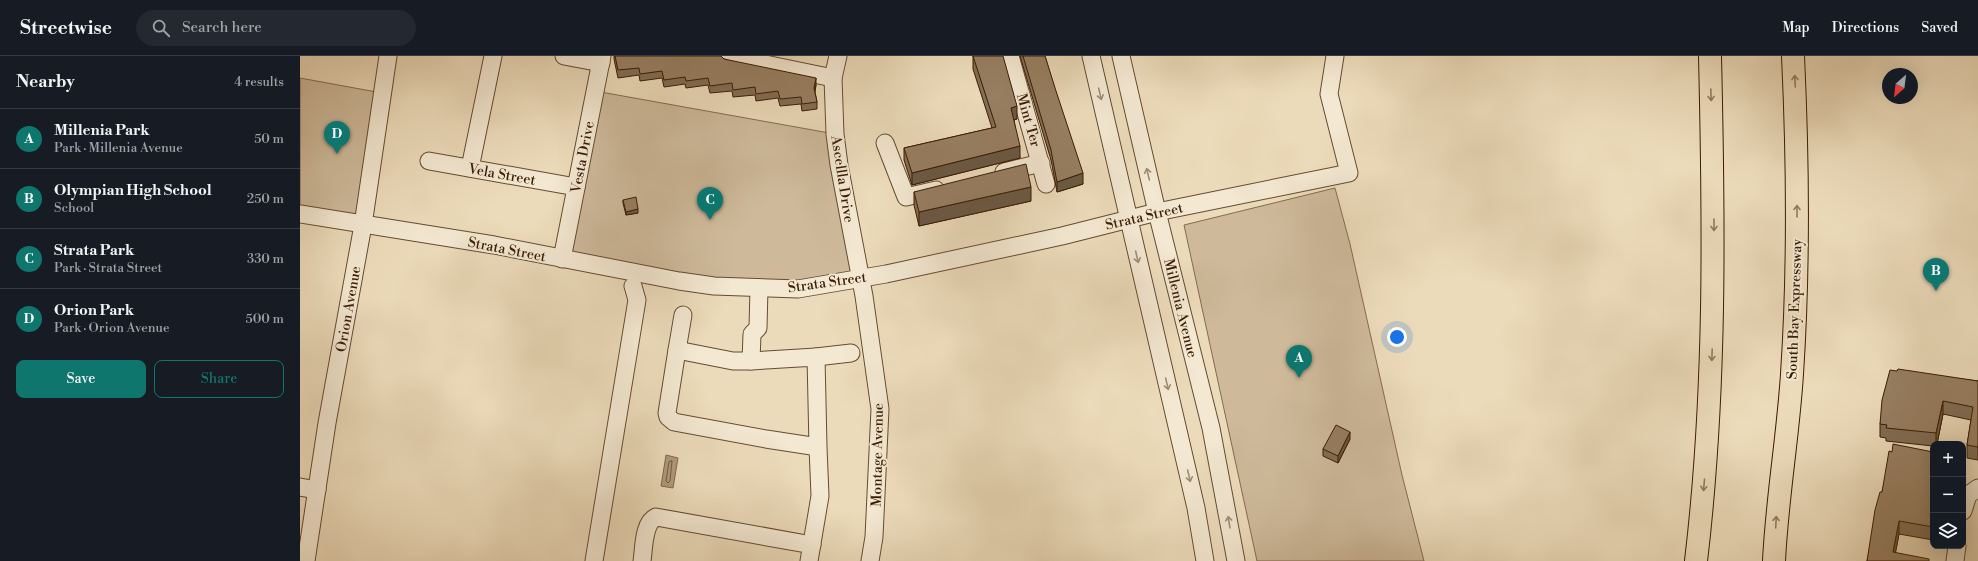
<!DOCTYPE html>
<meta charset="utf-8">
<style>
body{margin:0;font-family:"Libre Bodoni",serif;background:#242831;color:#f1f3f6}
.controls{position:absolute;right:12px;bottom:12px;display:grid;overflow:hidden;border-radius:8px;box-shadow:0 4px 16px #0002}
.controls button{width:36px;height:36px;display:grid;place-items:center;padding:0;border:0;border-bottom:1px solid #363941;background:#171b24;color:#f1f3f6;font:20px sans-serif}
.compass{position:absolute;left:1582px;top:12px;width:36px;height:36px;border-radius:50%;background:#171b24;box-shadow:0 4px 16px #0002;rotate:208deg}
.you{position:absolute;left:1097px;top:281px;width:14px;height:14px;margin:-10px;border:3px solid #fff;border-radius:50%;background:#1a73e8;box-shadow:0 0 0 6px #1a73e833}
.badge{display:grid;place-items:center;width:26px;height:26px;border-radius:50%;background:#0f766e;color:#fff;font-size:13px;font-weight:700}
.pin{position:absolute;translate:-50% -33px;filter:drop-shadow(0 1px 2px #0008)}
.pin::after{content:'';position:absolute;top:21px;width:14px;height:12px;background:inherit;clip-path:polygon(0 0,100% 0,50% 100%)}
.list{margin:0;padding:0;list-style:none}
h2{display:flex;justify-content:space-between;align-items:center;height:52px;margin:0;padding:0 16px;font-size:17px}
h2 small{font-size:13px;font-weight:400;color:#9ea1a6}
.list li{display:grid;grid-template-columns:26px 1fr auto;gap:12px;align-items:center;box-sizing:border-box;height:60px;padding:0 16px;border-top:1px solid #363941}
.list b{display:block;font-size:15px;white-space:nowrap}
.list p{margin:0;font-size:13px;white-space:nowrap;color:#9ea1a6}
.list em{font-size:13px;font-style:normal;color:#9ea1a6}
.actions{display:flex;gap:8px;padding:12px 16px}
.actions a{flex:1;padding:9px 0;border:1px solid #0f766e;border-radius:8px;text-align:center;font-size:14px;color:#0f766e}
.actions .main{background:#0f766e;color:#fff}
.icon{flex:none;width:22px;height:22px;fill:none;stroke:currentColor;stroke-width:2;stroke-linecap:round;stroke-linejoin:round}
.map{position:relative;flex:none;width:1678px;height:505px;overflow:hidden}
header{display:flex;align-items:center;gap:24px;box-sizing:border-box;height:56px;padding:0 20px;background:#171b24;border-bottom:1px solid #363941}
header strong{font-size:19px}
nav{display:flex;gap:22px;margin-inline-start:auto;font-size:14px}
.search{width:280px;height:36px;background:#242831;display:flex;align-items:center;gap:10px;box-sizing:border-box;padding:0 14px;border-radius:22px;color:#9ea1a6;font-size:15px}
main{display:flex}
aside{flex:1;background:#171b24}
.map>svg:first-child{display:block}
.green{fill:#ceba9b;stroke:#846a4f}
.water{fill:#af9a7c;stroke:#80674c}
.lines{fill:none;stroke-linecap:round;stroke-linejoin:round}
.shore{stroke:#745a40;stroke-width:1}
.minor-casing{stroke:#664b31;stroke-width:19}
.highway-casing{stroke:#3a1b03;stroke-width:24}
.minor{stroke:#f3e8d2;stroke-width:17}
.highway{stroke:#ecdbba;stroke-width:22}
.wall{fill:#826d54;stroke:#3a1b03}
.shaded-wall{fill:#6a5945;stroke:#3a1b03}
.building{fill:#977f62;stroke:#3a1b03}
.oneway{stroke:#937b5e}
.oneway2{stroke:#a08c75}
.labels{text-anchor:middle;stroke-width:4;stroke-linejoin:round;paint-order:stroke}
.street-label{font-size:14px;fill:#3a1b03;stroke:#f3e8d2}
</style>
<header>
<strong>Streetwise</strong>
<div class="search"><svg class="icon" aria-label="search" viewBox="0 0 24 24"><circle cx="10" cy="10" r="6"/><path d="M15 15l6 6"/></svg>Search here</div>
<nav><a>Map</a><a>Directions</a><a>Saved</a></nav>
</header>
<main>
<aside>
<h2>Nearby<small>4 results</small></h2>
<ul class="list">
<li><span class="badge">A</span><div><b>Millenia Park</b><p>Park · Millenia Avenue</p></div><em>50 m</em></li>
<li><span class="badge">B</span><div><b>Olympian High School</b><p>School</p></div><em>250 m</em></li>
<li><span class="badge">C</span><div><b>Strata Park</b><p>Park · Strata Street</p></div><em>330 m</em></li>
<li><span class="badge">D</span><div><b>Orion Park</b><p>Park · Orion Avenue</p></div><em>500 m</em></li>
</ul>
<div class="actions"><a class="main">Save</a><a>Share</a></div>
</aside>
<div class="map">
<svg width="1678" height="505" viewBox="0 0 1678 505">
<rect width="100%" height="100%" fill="#ecdbba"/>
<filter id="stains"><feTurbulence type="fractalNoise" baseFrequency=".005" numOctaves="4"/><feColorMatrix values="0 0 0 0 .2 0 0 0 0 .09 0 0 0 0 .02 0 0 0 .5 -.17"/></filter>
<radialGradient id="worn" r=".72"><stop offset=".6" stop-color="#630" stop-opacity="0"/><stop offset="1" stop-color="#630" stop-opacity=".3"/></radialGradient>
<!-- green -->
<g class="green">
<polygon points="0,22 82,37 63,169 0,158"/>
<polygon points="295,35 535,78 561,222 498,233 262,203"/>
<polygon points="1035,132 1050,188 1102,419 1124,505 957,505 884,169"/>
</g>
<!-- water -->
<polygon class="water" points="366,399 378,402 373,432 361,430"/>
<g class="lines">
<!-- shore -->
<polygon class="shore" points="372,405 370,425 368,427 366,425 369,406"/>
<!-- minor casing -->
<g class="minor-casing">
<g id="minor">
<polyline points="264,0 301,7"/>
<polyline points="426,0 533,22"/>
<polyline points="538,0 533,22 535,78 539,109 564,240 580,353 574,481 570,505"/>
<polyline points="710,0 746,128"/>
<polyline points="791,0 896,452 905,505"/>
<polyline points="821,0 857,156 911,372 936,505"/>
<polyline points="585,87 606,141 636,134"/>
<polyline points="129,105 276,131"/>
<polyline points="170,112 193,0"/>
<polyline points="704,116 741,107"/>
<polyline points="0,158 194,189 379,225 414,230 498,233 586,218 762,180 857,156 1049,117 1029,38 1035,0"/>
<polyline points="262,203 302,0"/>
<polyline points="377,294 383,259"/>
<polyline points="516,301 551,297"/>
<polyline points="451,305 452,278 458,272 459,232"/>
<polyline points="0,431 17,434"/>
<polyline points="1663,455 1668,439 1678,432"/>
<polyline points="6,505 27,367 63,169 88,0"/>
<polyline points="294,505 337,244 333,230"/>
<path d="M342,505c2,-12 1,-38 14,-44l156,28"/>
<polyline points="509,505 520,440 518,391 466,383 374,366 368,361 367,357 377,294 433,305 451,305 516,301 518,391"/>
<polyline points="1655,505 1657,490"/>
</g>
</g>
<!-- highway casing -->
<g class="highway-casing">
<g id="highway">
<path d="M1396,505c20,-168 18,-336 14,-505"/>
<path d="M1474,505c3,-63 14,-124 18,-187 7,-106 6,-212 1,-318"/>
</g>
</g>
<!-- minor -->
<use href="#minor" class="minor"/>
<!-- highway -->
<use href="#highway" class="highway"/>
</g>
<!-- wall -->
<g class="wall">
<polygon points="314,0 421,0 424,3 516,29 515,36 517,46 517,53 502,55 501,48 480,50 478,42 456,45 455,39 433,41 432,35 410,37 408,29 386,32 385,28 364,31 362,22 340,25 339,19 318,22 314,3"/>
<polygon points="673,0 717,63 714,64 720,102 612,129 604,104 604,92 692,72 673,13"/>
<polygon points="720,0 745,0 783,128 757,136 751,104"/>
<polygon points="614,136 731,145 619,170 614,149"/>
<polygon points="323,144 338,157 326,159 323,147"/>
<polygon points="1597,315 1678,325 1678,404 1667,402 1667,389 1671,364 1643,358 1637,388 1633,388 1633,390 1586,385 1586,382 1580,381 1580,368"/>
<polygon points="1050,383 1038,407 1023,400 1023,393"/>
<polygon points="1592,396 1633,396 1633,484 1599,478 1595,497 1629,505 1567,505 1582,436"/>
</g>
<!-- shaded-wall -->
<g class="shaded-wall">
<polygon points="516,22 516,29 514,39 514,32"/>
<polygon points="717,50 717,63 711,65 711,52"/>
<polygon points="720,90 720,102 612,129 612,117"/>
<polygon points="783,117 783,128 757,136 757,126"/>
<polygon points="731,131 731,145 619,170 619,156"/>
<polygon points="338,153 338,157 326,159 326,156"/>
<polygon points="1643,345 1643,358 1637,388 1636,388 1636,377"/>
<polygon points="1050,376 1050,383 1038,407 1038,400"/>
<polygon points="1599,465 1599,478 1594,505 1593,496"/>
</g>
<!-- building -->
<g class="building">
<polygon points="315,0 421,0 424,3 516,22 514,32 517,46 502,48 501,41 480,43 478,35 456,38 455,31 433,34 432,27 410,30 408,22 386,25 385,21 364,24 362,15 340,18 339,12 318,14"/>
<polygon points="673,0 703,0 717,50 711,52 720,90 612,117 604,92 696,71"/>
<polygon points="723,0 745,0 756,35 783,117 757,126 751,94"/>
<polygon points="726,108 731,131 619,156 614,136"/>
<polygon points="336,141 338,153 326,156 323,144"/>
<polygon points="1598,313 1678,325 1678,391 1667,389 1673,351 1643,345 1636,377 1586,372 1587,369 1580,368 1582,344 1590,314 1597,315"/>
<polygon points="1036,369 1050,376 1038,400 1023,393"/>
<polygon points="1593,388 1633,396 1633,471 1599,465 1593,496 1629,503 1629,505 1567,505 1575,454 1580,436 1582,436 1589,395 1592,396"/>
</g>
<!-- one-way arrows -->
<defs><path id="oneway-shaft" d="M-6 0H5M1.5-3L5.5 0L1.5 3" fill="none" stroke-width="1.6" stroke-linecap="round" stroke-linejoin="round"/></defs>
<g class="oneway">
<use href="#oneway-shaft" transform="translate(1495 25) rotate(-93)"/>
<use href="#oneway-shaft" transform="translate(1411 39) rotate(88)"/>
<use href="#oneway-shaft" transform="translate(1497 155) rotate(-90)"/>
<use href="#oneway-shaft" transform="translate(1414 169) rotate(90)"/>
<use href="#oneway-shaft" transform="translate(1412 299) rotate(92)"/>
<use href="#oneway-shaft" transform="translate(1404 429) rotate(95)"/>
<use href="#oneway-shaft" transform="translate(1476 466) rotate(-87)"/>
</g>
<g class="oneway2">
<use href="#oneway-shaft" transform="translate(800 38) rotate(77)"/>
<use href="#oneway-shaft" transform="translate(848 118) rotate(-103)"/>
<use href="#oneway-shaft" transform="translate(837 201) rotate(77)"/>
<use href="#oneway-shaft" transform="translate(867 328) rotate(77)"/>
<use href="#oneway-shaft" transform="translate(889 420) rotate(77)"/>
<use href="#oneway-shaft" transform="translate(929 466) rotate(-99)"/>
</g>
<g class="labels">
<!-- street labels -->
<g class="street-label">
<text transform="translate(729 64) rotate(74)" y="5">Mint Ter</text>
<text transform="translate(282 101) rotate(-79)" y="5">Vesta Drive</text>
<text transform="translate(202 118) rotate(10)" y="5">Vela Street</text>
<text transform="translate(543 123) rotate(81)" y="5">Ascellla Drive</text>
<text transform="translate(844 160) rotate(-13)" y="5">Strata Street</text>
<text transform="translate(207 193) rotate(11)" y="5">Strata Street</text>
<text transform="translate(527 226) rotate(-8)" y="5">Strata Street</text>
<text transform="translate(881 252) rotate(76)" y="5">Millenia Avenue</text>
<text transform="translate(48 253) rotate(-80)" y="5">Orion Avenue</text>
<text transform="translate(1494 253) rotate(-88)" y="5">South Bay Expressway</text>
<text transform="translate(577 399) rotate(-89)" y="5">Montage Avenue</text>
</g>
</g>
<rect width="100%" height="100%" filter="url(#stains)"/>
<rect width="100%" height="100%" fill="url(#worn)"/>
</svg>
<div class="controls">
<button>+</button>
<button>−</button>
<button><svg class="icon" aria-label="layers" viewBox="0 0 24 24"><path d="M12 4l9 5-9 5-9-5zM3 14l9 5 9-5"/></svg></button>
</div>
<svg class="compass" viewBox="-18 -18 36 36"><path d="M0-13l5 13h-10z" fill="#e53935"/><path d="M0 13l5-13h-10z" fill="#9ea1a6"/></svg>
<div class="you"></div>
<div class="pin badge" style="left:999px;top:322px">A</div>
<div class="pin badge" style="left:1636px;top:235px">B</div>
<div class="pin badge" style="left:410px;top:164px">C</div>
<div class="pin badge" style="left:37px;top:98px">D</div>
</div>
</main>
